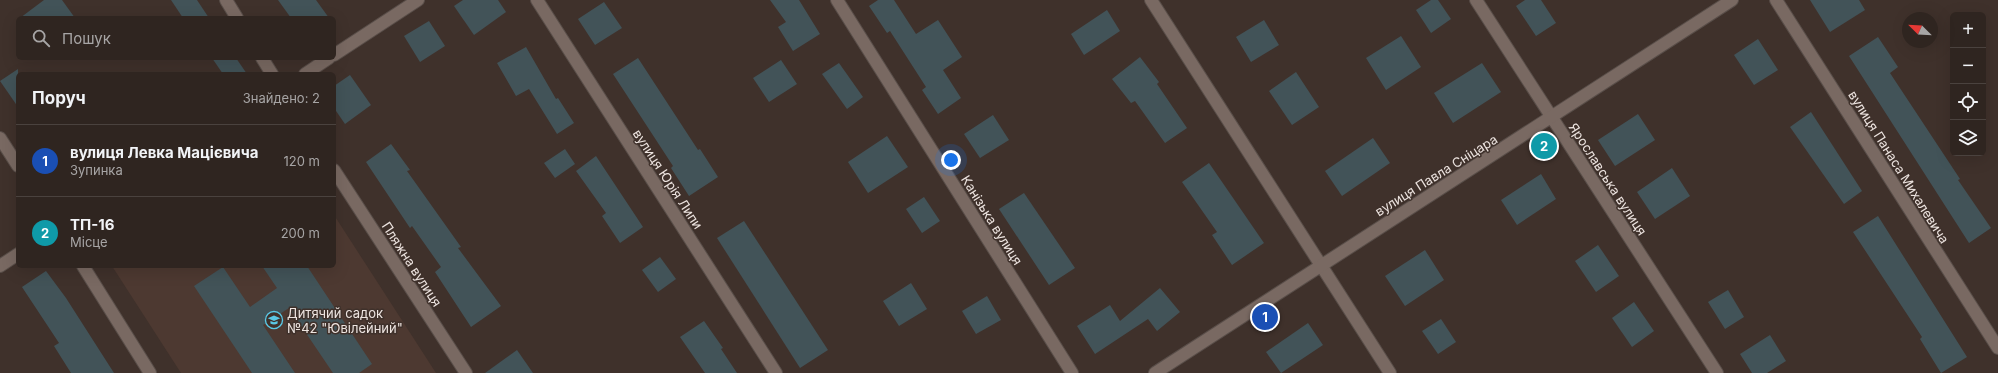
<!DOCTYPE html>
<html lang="uk">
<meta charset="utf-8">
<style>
body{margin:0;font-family:Inter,sans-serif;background:#3b312d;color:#f1f3f6}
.controls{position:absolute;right:12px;top:12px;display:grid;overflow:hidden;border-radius:6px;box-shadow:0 4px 16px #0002}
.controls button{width:36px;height:36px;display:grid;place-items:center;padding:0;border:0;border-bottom:1px solid #4a423e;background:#2f2520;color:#f1f3f6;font:20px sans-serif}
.compass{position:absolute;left:1902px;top:12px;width:36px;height:36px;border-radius:50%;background:#2f2520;box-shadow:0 4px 16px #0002;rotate:294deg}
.you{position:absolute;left:951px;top:160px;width:14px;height:14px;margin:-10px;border:3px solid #fff;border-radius:50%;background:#1a73e8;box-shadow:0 0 0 6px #1a73e833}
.badge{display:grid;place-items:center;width:26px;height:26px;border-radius:50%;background:#8abfa5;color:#fff;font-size:13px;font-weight:700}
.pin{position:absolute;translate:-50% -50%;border:2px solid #fff;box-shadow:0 1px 4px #0006}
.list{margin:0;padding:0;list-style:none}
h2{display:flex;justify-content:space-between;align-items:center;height:52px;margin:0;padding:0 16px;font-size:17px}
h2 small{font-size:13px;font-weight:400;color:#a7a5a5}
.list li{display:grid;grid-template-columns:26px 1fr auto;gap:12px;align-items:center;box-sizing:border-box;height:72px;padding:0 16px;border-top:1px solid #4a423e}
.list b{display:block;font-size:15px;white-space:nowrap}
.list p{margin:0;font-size:13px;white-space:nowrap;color:#a7a5a5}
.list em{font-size:13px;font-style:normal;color:#a7a5a5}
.icon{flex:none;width:22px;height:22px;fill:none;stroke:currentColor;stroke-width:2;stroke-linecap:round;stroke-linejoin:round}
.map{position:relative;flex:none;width:1998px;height:373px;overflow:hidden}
.search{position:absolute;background:#2f2520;box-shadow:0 4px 16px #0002;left:16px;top:16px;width:320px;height:44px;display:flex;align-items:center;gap:10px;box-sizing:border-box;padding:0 14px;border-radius:6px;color:#a7a5a5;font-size:15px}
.panel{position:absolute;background:#2f2520;box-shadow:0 4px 16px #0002;left:16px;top:72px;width:320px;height:196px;border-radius:6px}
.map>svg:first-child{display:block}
.built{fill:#4d3931}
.building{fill:#425358}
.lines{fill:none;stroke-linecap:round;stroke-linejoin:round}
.minor-casing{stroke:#594e49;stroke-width:14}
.minor{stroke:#796962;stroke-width:12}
.labels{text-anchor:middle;stroke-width:3;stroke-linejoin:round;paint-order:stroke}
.street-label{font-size:13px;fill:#ede4e0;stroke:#3f312b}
.poi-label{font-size:13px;fill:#ede4e0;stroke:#3f312b;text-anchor:start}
</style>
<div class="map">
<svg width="1998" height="373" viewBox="0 0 1998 373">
<rect width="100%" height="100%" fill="#3f312b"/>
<!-- built -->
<polygon class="built" points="334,215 436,373 181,373 112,266 334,266"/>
<!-- building -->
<g class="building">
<polygon points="44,0 62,0 75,18 20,18"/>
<polygon points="171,0 197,0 209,18 183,18"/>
<polygon points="278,0 316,0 329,18 291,18"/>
<polygon points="463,0 498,0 506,12 474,35 454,6"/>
<polygon points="770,0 799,0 820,34 793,51 778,27 786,22"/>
<polygon points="878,0 894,0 916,34 938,20 962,57 943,70 961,98 938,114 922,90 926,87 890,31 887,33 869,6"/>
<polygon points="1431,0 1438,0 1451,19 1431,33 1416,10"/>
<polygon points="1525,0 1541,0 1556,23 1536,36 1516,6"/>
<polygon points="1810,0 1859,0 1865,10 1830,32"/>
<polygon points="604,2 622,28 595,45 578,19"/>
<polygon points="1107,10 1120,31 1084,55 1071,34"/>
<polygon points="1264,20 1279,45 1251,62 1236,37"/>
<polygon points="429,21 445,46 420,62 404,36"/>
<polygon points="1401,36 1421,67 1386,90 1366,58"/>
<polygon points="1878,37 1898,67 1890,73 1960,179 1958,180 1991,228 1969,243 1849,56"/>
<polygon points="1758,39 1778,70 1754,85 1734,55"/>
<polygon points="526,47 556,99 558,98 574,123 557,134 529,89 516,96 497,63"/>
<polygon points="1140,57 1159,82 1157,84 1187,128 1165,143 1135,101 1131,103 1112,79"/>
<polygon points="212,58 236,58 247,74 223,74"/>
<polygon points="638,58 698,150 700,149 718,177 689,196 671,168 673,166 613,74"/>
<polygon points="781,60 797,84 769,102 753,78"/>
<polygon points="839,63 863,97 847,109 822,74"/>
<polygon points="1482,63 1501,92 1453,123 1434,93"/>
<polygon points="18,69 18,107 0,81"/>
<polygon points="1296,72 1319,107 1292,125 1269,91"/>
<polygon points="350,75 371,105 345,124 334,108 334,86"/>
<polygon points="1811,112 1862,191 1844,204 1790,127"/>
<polygon points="1638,114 1655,140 1615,166 1598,140"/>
<polygon points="993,115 1009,140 980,158 964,134"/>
<polygon points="887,136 908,167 868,193 848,162"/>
<polygon points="1373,138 1390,163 1342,196 1325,171"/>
<polygon points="391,144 410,170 407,171 461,247 458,248 501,306 471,327 435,272 441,267 412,226 410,228 366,162"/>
<polygon points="565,149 575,164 555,178 544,163"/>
<polygon points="596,156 643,227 620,243 602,216 606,213 576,171"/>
<polygon points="1209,163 1264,243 1232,265 1212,235 1217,232 1182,182"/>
<polygon points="1672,168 1690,196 1655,219 1637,192"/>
<polygon points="1541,174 1556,199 1517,225 1501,200"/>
<polygon points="1024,193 1075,268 1049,285 999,209"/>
<polygon points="924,197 940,221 922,233 906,209"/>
<polygon points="1878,216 1967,357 1941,373 1920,339 1922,337 1853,232"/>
<polygon points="744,221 828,350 800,368 717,238"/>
<polygon points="1598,245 1619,276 1596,292 1575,261"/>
<polygon points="1425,250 1444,280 1405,306 1385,276"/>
<polygon points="660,257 676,279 658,292 642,270"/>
<polygon points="262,266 307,266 372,364 359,373 333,373 289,308 263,325 295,373 252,373 194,286 223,267 250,307 277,288"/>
<polygon points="46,271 66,298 114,373 71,373 54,346 59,343 22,287"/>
<polygon points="911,283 927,309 899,326 883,301"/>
<polygon points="1160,288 1180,312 1157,331 1148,319 1095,354 1077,326 1110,305 1120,321"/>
<polygon points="1728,290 1744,317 1725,329 1708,302"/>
<polygon points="987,296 1001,320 976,334 962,311"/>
<polygon points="1634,302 1654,331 1632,347 1612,318"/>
<polygon points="1441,319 1456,342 1438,354 1422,331"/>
<polygon points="704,321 723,348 721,349 737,373 705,373 680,337"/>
<polygon points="1308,323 1323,345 1281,373 1266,352"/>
<polygon points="1770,335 1786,361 1767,373 1752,373 1740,354"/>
<polygon points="517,350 533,373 485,373"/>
</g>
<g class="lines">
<!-- minor casing -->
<g class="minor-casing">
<g id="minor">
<polyline points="226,0 237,18"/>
<polyline points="537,0 776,373"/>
<polyline points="837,0 1072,373"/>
<polyline points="1151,0 1390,373"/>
<polyline points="1476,0 1717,373"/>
<polyline points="1776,0 1998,348"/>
<polyline points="334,55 418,0"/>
<polyline points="262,58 272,74"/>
<polyline points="305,74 329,58"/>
<polyline points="0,138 18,166"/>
<polyline points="334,170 466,373"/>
<polyline points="0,266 18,254"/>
<polyline points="83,266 150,373"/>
<polyline points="1155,373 1732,0"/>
</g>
</g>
<!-- minor -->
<use href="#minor" class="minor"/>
</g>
<!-- icons -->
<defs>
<g id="school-ring" transform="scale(0.9)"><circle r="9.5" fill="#3f312b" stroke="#5ac8e5" stroke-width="1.5"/><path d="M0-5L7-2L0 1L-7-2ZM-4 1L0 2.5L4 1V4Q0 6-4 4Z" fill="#5ac8e5"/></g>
</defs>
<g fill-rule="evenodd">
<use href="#school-ring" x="274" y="320"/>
</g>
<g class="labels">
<!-- street labels -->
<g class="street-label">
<text transform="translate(1899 167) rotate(58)" y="5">вулиця Панаса Михалевича</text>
<text transform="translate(1436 175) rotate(-32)" y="5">вулиця Павла Сніцара</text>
<text transform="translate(668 179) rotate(57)" y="5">вулиця Юрія Липи</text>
<text transform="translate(1608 179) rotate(57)" y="5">Ярославська вулиця</text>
<text transform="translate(992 220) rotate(58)" y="5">Канізька вулиця</text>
<text transform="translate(412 264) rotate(57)" y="5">Пляжна вулиця</text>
</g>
<!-- poi labels -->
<g class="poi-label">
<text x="287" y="318">Дитячий садок<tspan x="287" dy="15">№42 "Ювілейний"</tspan></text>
</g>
</g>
</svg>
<div class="controls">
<button>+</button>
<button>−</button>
<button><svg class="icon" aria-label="locate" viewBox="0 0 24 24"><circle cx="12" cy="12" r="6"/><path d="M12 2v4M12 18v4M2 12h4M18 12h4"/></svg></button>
<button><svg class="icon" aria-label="layers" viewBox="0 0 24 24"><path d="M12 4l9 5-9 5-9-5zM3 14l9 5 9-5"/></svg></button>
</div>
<svg class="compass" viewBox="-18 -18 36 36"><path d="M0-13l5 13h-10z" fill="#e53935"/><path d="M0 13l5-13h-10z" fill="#a7a5a5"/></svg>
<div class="you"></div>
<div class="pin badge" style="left:1265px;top:317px;background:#1a4fb4">1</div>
<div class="pin badge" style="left:1544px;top:146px;background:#0f9aa8">2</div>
<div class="search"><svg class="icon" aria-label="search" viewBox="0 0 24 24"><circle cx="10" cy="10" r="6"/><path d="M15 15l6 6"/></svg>Пошук</div>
<section class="panel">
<h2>Поруч<small>Знайдено: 2</small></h2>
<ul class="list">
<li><span class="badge" style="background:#1a4fb4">1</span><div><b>вулиця Левка Мацієвича</b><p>Зупинка</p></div><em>120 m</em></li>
<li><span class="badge" style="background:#0f9aa8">2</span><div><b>ТП-16</b><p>Місце</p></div><em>200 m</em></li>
</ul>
</section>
</div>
